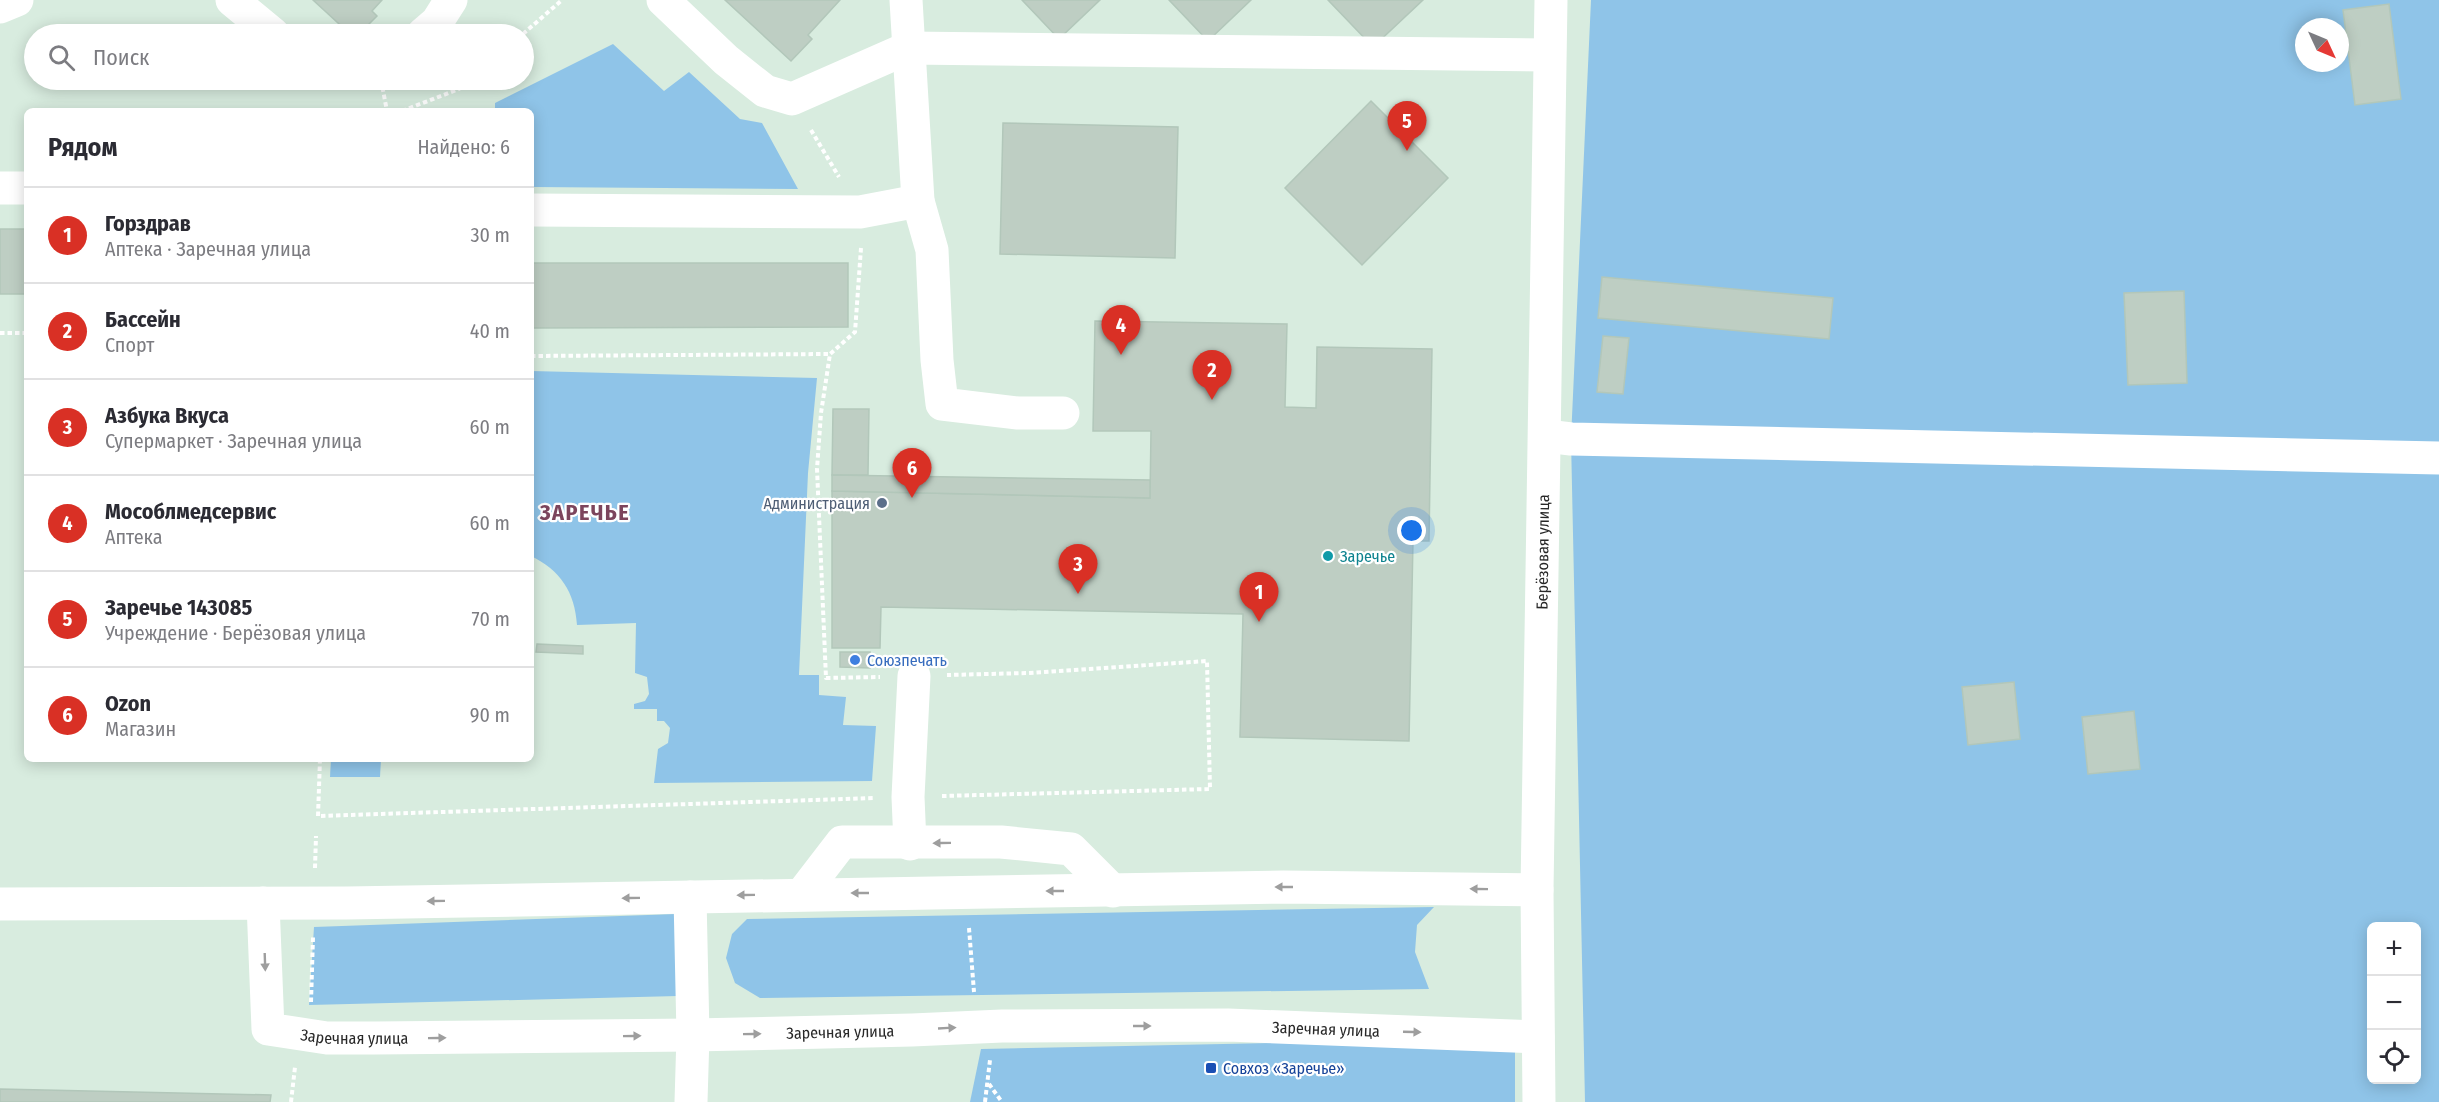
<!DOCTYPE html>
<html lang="ru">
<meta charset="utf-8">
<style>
body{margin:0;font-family:"Fira Sans Condensed",sans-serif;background:#f7f7f7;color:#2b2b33}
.controls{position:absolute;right:18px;bottom:18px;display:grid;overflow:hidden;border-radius:9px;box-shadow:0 3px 15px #0003}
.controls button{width:54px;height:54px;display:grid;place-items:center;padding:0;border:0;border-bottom:2px solid #e1e1e2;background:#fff;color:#2b2b33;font:30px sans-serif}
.compass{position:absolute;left:2295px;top:18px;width:54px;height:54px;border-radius:50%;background:#fff;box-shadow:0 3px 15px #0003;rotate:134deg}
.you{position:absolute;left:1412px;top:531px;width:21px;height:21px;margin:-15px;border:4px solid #fff;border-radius:50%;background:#1a73e8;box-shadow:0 0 0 9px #1a73e833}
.badge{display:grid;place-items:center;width:39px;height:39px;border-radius:50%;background:#d93025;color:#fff;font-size:20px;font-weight:700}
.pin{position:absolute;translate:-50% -50px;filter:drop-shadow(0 2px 3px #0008)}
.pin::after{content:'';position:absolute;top:32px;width:21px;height:18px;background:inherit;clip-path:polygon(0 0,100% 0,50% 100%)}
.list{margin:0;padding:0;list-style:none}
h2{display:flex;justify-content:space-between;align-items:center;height:78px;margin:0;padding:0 24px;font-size:26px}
h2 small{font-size:20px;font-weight:400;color:#7c7c81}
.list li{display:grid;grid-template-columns:39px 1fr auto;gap:18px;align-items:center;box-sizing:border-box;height:96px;padding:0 24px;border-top:2px solid #e1e1e2}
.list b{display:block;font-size:22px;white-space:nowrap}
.list p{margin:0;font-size:20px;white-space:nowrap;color:#7c7c81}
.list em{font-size:20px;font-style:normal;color:#7c7c81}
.icon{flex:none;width:33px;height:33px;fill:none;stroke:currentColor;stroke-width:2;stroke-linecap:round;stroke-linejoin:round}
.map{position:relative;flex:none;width:2439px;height:1102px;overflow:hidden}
.search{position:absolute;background:#fff;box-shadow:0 3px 15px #0003;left:24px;top:24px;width:510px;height:66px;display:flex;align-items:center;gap:15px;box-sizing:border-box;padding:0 21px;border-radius:33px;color:#7c7c81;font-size:22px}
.panel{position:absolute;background:#fff;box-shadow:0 3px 15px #0003;left:24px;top:108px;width:510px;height:654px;border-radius:9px}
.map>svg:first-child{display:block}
.green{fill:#8fc4e8;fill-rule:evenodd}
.building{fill:#becec3;stroke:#b2c7ba;stroke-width:1.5}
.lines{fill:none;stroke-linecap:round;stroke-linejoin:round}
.path{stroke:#fff;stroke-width:4;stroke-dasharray:4.5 3;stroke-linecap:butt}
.minor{stroke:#fff;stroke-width:33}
.oneway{fill:#9e9e9e}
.service-dot{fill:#5c6f8a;stroke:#fff;stroke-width:2}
.culture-dot{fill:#0f9aa8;stroke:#fff;stroke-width:2}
.shop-dot{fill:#3f7fe0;stroke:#fff;stroke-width:2}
.transit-dot{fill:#1a4fb4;stroke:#fff;stroke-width:2}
.labels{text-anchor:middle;stroke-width:4.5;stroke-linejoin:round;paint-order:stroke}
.service-label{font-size:16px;fill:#4e5e75;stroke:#fff;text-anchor:end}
.street-label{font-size:16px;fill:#282828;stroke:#fff}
.culture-label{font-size:16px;fill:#0d838f;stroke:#fff;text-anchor:start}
.shop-label{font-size:16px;fill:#366cbe;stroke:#fff;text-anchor:start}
.transit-label{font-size:16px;fill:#164399;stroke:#fff;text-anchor:start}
.district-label{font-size:22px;font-weight:bold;letter-spacing:1.5px;fill:#7c455d;stroke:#fff}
</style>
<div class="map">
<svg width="2439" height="1102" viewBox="0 0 2439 1102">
<rect width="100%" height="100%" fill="#d8ecdf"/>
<!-- green -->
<g class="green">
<path d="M1591,0h848v1102h-854l-14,-663zM2304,27h36v36h-36zM2372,926h44v154h-44z"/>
<polygon points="613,44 664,91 689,72 740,119 762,123 798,189 531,187 531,111 495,111 495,103"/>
<path d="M531,371l286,7 -9,95 -9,202h20v20l27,2 -3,28 33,1 -4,55 -218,2 4,-34 10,-6 2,-15 -6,-7h-7v-12h-23v-5l11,-3 4,-7 -2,-17 -12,-4 1,-50 -59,2c-2,-33 -17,-55 -46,-69z"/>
<polygon points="331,759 381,759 380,777 330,777"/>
<polygon points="1434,907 1417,925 1415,952 1429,989 760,998 735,983 726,958 732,934 747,919"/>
<polygon points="676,914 678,996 309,1005 314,927"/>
<polygon points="1515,1038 1515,1102 970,1102 981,1049"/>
</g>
<!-- building -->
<g class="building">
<polygon points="313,0 382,0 372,11 377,16 359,34 350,34"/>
<polygon points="725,0 840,0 808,35 812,39 791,61"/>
<polygon points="1022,0 1100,0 1059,39"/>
<polygon points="1169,0 1251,0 1208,41"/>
<polygon points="1328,0 1423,0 1373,47"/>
<polygon points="2389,4 2401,99 2355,105 2343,10"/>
<polygon points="1371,101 1448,178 1362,265 1285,188"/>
<polygon points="1003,123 1178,127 1175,258 1000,254"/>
<rect x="0" y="229" width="27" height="65"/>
<polygon points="531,263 848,263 848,327 531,328"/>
<polygon points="1602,277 1833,298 1829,339 1598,318"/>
<polygon points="2184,291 2187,383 2128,385 2124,293"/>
<polygon points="1095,321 1287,324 1285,407 1316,408 1317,347 1432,349 1429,541 1413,541 1409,741 1240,737 1243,614 881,607 880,648 832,648 832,491 1150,498 1151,431 1093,431"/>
<polygon points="1603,336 1629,338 1623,394 1597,392"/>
<polygon points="833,409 869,409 868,475 832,475"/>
<polygon points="832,475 1150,480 1150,498 832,491"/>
<polygon points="537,644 583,646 583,654 536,652"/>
<polygon points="840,652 870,652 870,668 840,667"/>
<polygon points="2014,682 2020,739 1968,745 1962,687"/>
<polygon points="2134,711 2140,769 2088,774 2082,717"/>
<polygon points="0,1089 271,1095 270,1102 0,1102"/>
</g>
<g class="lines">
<!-- path -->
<g class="path">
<polyline points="523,34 562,0"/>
<polyline points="381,80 387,111"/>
<polyline points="402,111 459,89 471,80"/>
<polyline points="811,130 839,177"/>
<polyline points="861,248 855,332 830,354 821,413 817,469 826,678 880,677"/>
<polyline points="0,333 27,333"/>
<polyline points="531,356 830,354"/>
<polyline points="320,759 318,816 875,798"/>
<polyline points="942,796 1210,789 1207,661 1029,673 947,675"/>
<polyline points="315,868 316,836"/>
<polyline points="969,928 974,992"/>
<polyline points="311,1002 313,937"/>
<polyline points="989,1084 1002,1102"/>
<polyline points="291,1102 295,1067"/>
<polyline points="985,1102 990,1060"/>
</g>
<!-- minor -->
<g class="minor">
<polyline points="232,0 273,34"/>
<polyline points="663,0 726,60 765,91 792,99 908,48 1549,55"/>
<polyline points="0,7 17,0"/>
<polyline points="423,34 437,22 451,0"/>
<polyline points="0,188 27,188"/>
<polyline points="918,201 932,250 937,360 942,404 1018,413 1063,413"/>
<polyline points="531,210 860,212 918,201 906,0"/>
<polyline points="1546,436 1571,439 2439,458"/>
<polyline points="910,844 908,797 914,676"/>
<polyline points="802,894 842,842 1001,842 1071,849 1113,891"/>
<polyline points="690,897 693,1035 691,1102"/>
<path id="s1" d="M263,903l5,126 59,9h48l318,-3 219,-5 90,-4 226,-1 310,12"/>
<polyline points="0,904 347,903 1283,887 1537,890"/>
<path id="s2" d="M1539,1102l-2,-212 14,-890"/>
</g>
</g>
<!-- one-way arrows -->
<defs><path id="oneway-solid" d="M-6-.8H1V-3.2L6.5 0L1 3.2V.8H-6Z" transform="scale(1.5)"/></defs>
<g class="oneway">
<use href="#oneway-solid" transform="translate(942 843) rotate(179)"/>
<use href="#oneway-solid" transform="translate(1284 887) rotate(180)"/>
<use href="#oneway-solid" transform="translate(1479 889) rotate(-179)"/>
<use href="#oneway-solid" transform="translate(1055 891) rotate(180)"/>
<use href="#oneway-solid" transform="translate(860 893) rotate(180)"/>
<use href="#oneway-solid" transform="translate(746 895) rotate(179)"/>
<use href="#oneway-solid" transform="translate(631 898) rotate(179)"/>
<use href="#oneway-solid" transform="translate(436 901) rotate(179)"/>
<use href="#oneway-solid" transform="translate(265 962) rotate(88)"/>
<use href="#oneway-solid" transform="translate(1142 1026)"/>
<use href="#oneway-solid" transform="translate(947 1028) rotate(-3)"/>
<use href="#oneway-solid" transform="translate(1412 1032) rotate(2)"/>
<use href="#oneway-solid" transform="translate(752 1034) rotate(-1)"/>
<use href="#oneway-solid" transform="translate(632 1036) rotate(-1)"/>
<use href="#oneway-solid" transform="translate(437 1038) rotate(-1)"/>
</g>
<!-- markers -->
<circle class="service-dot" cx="882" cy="503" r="6"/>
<circle class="culture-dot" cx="1328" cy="556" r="6"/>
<circle class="shop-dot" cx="855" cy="660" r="6"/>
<rect class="transit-dot" x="1205" y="1062" width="12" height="12" rx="3"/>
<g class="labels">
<!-- service labels -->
<g class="service-label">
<text x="870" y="509">Администрация</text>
</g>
<!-- street labels -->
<g class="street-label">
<text dy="6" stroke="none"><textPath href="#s2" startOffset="550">Берёзовая улица</textPath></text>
<text dy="6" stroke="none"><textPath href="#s1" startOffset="1185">Заречная улица</textPath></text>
<text dy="6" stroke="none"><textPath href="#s1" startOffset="699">Заречная улица</textPath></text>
<text dy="6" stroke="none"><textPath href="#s1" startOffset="213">Заречная улица</textPath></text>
</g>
<!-- culture labels -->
<g class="culture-label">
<text x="1340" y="562">Заречье</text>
</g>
<!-- shop labels -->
<g class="shop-label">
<text x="867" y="666">Союзпечать</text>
</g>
<!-- transit labels -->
<g class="transit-label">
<text x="1223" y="1074">Совхоз «Заречье»</text>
</g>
<!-- district labels -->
<g class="district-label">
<text x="585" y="520">ЗАРЕЧЬЕ</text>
</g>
</g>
</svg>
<div class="controls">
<button>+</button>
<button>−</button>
<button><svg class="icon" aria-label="locate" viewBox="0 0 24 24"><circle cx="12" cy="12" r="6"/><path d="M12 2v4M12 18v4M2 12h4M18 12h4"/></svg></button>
</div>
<svg class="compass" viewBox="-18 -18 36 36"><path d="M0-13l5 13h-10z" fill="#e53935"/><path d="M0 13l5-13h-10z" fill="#7c7c81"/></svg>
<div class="you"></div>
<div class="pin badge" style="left:1259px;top:622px">1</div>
<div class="pin badge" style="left:1212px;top:400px">2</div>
<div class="pin badge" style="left:1078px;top:594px">3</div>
<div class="pin badge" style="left:1121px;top:355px">4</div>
<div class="pin badge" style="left:1407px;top:151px">5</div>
<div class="pin badge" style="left:912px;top:498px">6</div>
<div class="search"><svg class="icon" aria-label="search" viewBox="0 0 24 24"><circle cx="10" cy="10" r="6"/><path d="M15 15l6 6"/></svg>Поиск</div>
<section class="panel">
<h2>Рядом<small>Найдено: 6</small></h2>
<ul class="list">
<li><span class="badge">1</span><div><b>Горздрав</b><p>Аптека · Заречная улица</p></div><em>30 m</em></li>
<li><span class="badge">2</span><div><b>Бассейн</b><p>Спорт</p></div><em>40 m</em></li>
<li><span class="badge">3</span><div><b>Азбука Вкуса</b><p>Супермаркет · Заречная улица</p></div><em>60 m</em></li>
<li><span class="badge">4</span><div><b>Мособлмедсервис</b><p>Аптека</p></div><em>60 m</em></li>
<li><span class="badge">5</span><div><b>Заречье 143085</b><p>Учреждение · Берёзовая улица</p></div><em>70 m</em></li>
<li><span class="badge">6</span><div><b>Ozon</b><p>Магазин</p></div><em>90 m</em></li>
</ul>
</section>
</div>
